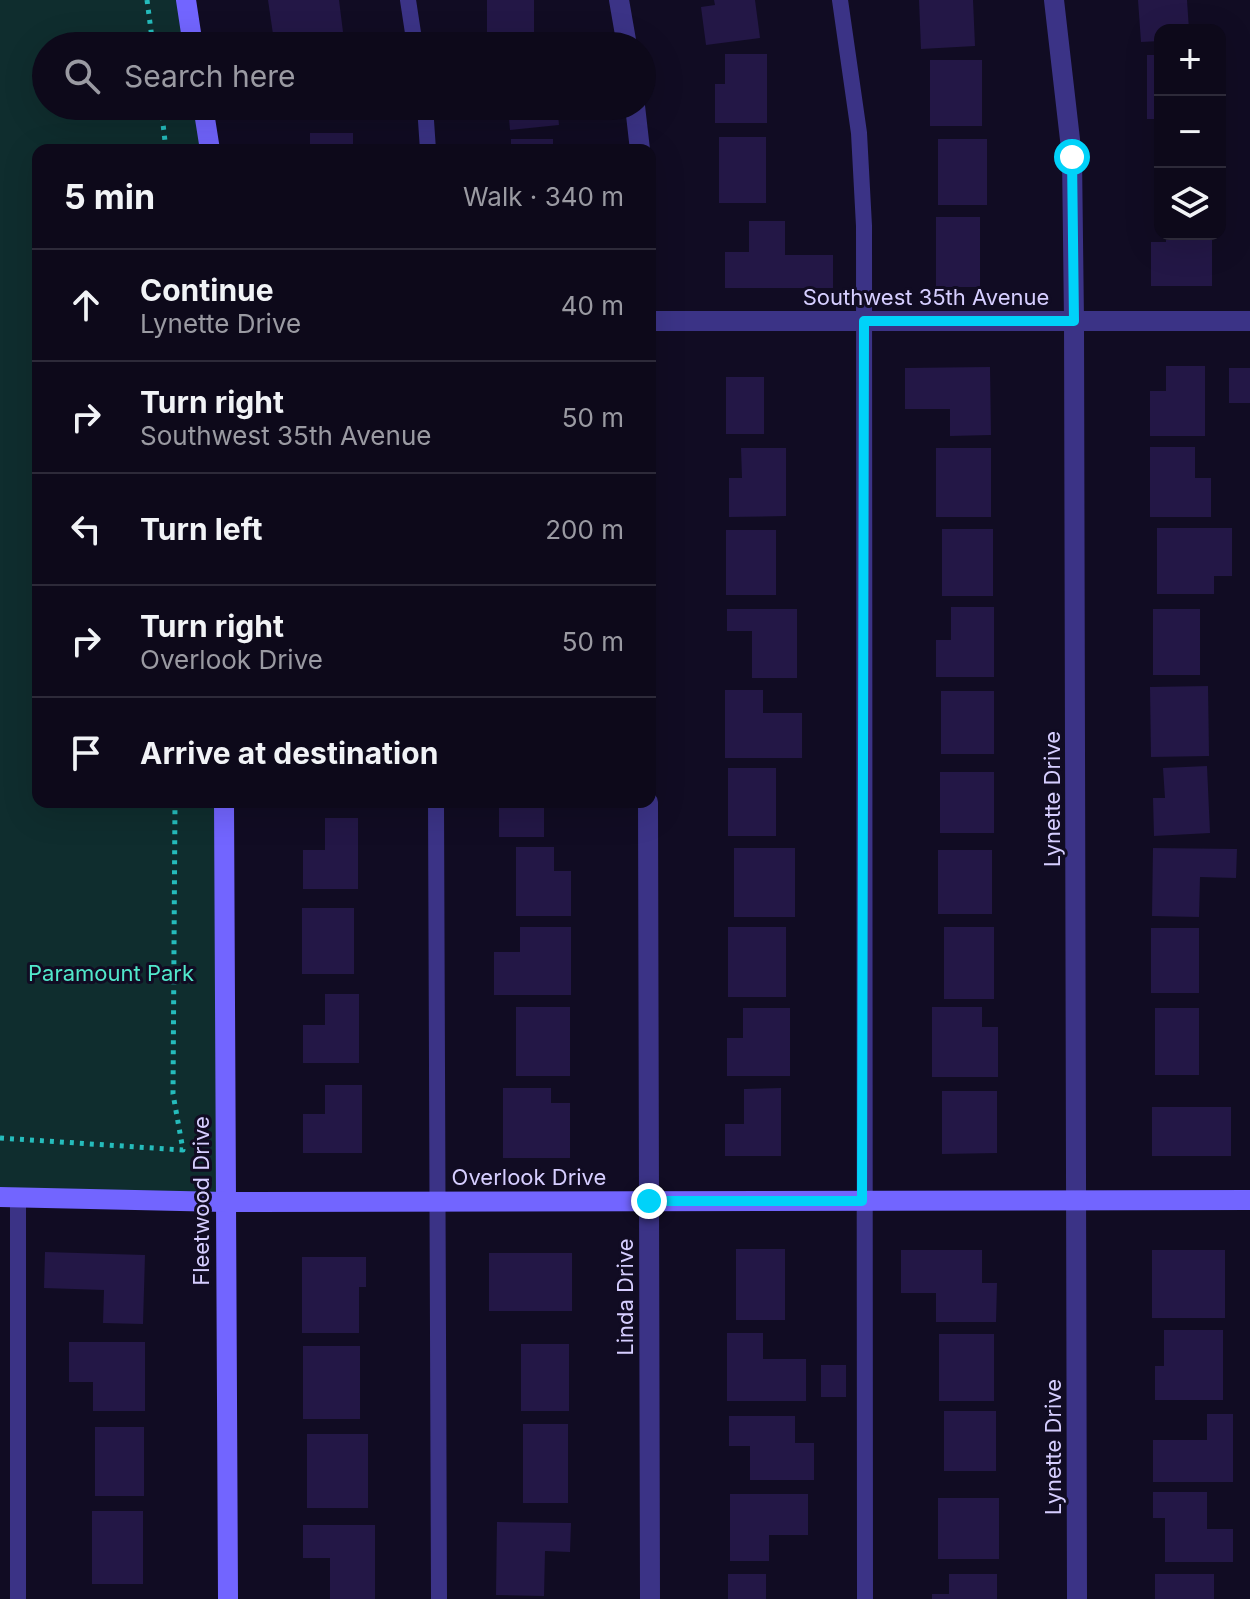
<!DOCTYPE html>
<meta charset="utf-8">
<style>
body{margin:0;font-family:Inter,sans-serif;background:#1b1727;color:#f1f3f6}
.controls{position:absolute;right:24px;top:24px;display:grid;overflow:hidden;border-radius:16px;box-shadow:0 8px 32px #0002}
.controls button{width:72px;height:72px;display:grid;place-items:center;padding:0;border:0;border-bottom:2px solid #2d2a39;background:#0d091a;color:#f1f3f6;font:40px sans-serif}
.stop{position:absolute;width:24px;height:24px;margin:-18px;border:6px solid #00d2f9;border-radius:50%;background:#fff}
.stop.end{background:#00d2f9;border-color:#fff;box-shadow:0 2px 8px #0008}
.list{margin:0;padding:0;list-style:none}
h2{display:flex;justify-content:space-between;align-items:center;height:104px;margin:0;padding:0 32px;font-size:34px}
h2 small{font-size:26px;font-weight:400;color:#9a9aa2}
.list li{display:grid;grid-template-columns:52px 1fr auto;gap:24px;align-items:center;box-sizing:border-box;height:112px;padding:0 32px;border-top:2px solid #2d2a39}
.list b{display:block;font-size:30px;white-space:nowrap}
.list p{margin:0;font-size:26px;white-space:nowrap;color:#9a9aa2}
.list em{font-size:26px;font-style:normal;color:#9a9aa2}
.icon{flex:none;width:44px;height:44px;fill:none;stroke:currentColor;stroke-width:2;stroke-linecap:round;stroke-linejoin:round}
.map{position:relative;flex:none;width:1250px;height:1599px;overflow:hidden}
.search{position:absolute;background:#0d091a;box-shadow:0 8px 32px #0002;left:32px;top:32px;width:624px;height:88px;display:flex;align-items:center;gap:20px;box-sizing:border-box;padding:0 28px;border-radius:44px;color:#9a9aa2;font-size:30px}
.panel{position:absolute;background:#0d091a;box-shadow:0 8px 32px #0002;left:32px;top:144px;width:624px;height:664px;border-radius:16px}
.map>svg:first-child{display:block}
.green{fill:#0f2d2e}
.building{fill:#231746}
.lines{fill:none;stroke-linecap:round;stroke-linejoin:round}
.path{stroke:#25bcbc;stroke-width:5;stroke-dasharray:4 6;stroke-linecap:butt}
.lane{stroke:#3b3386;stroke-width:16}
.street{stroke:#3b3386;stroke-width:20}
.secondary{stroke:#7265ff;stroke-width:20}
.route{stroke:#00d2f9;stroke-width:10}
.labels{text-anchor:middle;stroke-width:6;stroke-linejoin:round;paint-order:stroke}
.street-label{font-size:22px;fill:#d6ceff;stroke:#110c23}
.park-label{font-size:22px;fill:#51e8cb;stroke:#110c23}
</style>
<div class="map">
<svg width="1250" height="1599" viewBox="0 0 1250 1599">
<rect width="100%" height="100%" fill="#110c23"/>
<!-- green -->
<polygon class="green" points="0,0 184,0 190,46 46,46 46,106 199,106 205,150 38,150 38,802 222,802 225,1202 0,1187"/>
<!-- building -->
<g class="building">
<polygon points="268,0 339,0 343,32 274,41"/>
<rect x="487" y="0" width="47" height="46"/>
<polygon points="714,0 755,0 760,38 706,45 701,7 715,5"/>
<polygon points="919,0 973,0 975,46 921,49"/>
<polygon points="1138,0 1187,0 1189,30 1160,30 1160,41 1141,42"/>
<polygon points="725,54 767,54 767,123 715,123 715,84 725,84"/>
<rect x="1147" y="55" width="13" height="64"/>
<rect x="930" y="60" width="52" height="66"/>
<polygon points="508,106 557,106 559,125 510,130"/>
<rect x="310" y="133" width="43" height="17"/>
<rect x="719" y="137" width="47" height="66"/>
<rect x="511" y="139" width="42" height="11"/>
<rect x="938" y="139" width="49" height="66"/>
<rect x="936" y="217" width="44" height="70"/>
<polygon points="749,221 785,221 785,255 833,255 833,288 725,288 725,252 749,252"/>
<polygon points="1166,234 1212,234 1212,286 1151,286 1151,242 1166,242"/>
<polygon points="1166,366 1205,366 1205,436 1150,436 1150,391 1166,391"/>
<polygon points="990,367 991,435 950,436 950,409 905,409 905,368"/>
<rect x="1229" y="368" width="21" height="35"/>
<rect x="726" y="377" width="38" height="57"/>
<polygon points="1150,447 1195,447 1195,478 1211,478 1211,517 1150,517"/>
<polygon points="741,448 786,448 786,516 729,517 729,478 742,478"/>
<rect x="936" y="448" width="55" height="69"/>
<polygon points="1157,528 1232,528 1232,576 1214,576 1214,594 1157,594"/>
<rect x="942" y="529" width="51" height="67"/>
<rect x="726" y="530" width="50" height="65"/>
<polygon points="951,607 994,607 994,677 936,677 936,640 951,640"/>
<polygon points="727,609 797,609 797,678 752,678 752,631 727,631"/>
<rect x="1153" y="609" width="47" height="66"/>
<polygon points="1208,686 1209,756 1151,757 1150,687"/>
<polygon points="725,690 763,690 763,713 802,713 802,758 725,758"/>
<rect x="941" y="691" width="53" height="63"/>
<polygon points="1207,766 1210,833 1154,836 1153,798 1165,798 1163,768"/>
<rect x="728" y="768" width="48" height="68"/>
<rect x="940" y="772" width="54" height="61"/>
<rect x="499" y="802" width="45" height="35"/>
<polygon points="325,818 358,818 358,889 303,889 303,850 325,850"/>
<polygon points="516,847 554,847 554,871 571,871 571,916 516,916"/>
<rect x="734" y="848" width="61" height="69"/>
<polygon points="1153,848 1237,849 1236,878 1200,877 1199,917 1152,916"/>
<rect x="938" y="850" width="54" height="64"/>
<rect x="302" y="908" width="52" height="66"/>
<polygon points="520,927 571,927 571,995 494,995 494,952 520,952"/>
<rect x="728" y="927" width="58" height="70"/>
<rect x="944" y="927" width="50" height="72"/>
<rect x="1151" y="928" width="48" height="65"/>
<polygon points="325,994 359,994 359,1063 303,1063 303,1025 325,1025"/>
<rect x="516" y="1007" width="54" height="69"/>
<polygon points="932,1007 982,1007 982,1027 998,1027 998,1077 932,1077"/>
<polygon points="743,1008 790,1008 790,1076 727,1076 727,1038 743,1038"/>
<rect x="1155" y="1008" width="44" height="67"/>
<polygon points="325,1085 362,1085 362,1153 303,1153 303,1114 325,1114"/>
<polygon points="503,1088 551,1088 551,1103 570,1103 570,1158 503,1158"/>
<polygon points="781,1088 781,1156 725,1156 725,1124 744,1124 744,1089"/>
<polygon points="942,1091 997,1091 997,1153 942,1154"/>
<rect x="1152" y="1107" width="79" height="49"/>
<rect x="736" y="1249" width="49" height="71"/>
<polygon points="901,1250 982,1250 982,1283 997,1283 996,1322 936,1322 936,1293 901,1293"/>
<rect x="1152" y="1250" width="73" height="68"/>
<polygon points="45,1252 145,1255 143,1324 103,1323 104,1290 44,1288"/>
<rect x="489" y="1253" width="83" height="58"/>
<polygon points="302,1257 366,1257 366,1287 359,1287 359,1333 302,1333"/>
<polygon points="1164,1330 1223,1330 1223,1400 1155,1400 1155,1366 1164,1366"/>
<polygon points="727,1333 763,1333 763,1359 806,1359 806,1401 727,1401"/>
<rect x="939" y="1334" width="55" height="67"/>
<polygon points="69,1342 145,1342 145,1411 93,1411 93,1382 69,1382"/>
<rect x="521" y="1344" width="48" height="67"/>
<rect x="303" y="1346" width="57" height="73"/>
<rect x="821" y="1365" width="25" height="32"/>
<rect x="944" y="1411" width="52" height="60"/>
<polygon points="1207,1414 1233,1414 1233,1482 1153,1482 1153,1440 1207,1440"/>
<polygon points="729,1416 795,1416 795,1443 814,1443 814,1480 750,1480 750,1446 729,1446"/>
<rect x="523" y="1424" width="45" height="79"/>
<rect x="95" y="1427" width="49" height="69"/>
<rect x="307" y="1434" width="61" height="74"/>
<polygon points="1153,1492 1207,1492 1207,1529 1233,1529 1233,1562 1165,1562 1165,1518 1153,1518"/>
<polygon points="730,1494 808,1494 808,1535 769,1535 769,1561 730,1561"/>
<rect x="938" y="1498" width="61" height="61"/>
<rect x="92" y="1511" width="51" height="73"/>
<polygon points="497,1522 571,1523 570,1552 545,1551 544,1596 496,1595"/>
<polygon points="303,1525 375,1525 375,1599 330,1599 330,1558 303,1558"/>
<rect x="728" y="1574" width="38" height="25"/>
<polygon points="949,1574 997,1574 997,1599 932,1599 932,1594 949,1594"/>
<rect x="1155" y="1574" width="59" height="25"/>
</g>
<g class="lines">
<!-- path -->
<g class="path">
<polyline points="147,0 153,46"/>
<polyline points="161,106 166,150"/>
<polyline points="0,1138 183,1150 173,1094 175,802"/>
</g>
<!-- lane -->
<g class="lane">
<polyline points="408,0 415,46"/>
<polyline points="840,0 859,133 864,226 865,1599"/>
<polyline points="425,106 428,150"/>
<polyline points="436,802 439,1599"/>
<polyline points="18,1599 18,1198"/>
</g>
<!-- street -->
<g class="street">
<polyline points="619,0 627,46"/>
<polyline points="1054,0 1072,157 1074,321 1077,1599"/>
<polyline points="635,106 640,150"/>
<polyline points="650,321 1250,321"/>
<polyline points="648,802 650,1599"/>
</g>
<!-- secondary -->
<g class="secondary">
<polyline points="186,0 193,46"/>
<polyline points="203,106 210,150"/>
<polyline points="224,802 228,1599"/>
<polyline points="0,1197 225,1202 1250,1200"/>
</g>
</g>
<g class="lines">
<!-- route -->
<polyline class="route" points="649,1201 862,1201 864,321 1074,321 1072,157"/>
</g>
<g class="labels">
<!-- street labels -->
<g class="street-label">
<text x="926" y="305">Southwest 35th Avenue</text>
<text transform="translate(1052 799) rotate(-90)" y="8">Lynette Drive</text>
<text x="529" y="1185">Overlook Drive</text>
<text transform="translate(201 1201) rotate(-90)" y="8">Fleetwood Drive</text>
<text transform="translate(625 1297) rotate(-90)" y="8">Linda Drive</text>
<text transform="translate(1053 1447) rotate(-90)" y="8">Lynette Drive</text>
</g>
<!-- park labels -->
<g class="park-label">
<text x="111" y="981">Paramount Park</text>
</g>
</g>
</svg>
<div class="controls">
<button>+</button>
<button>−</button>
<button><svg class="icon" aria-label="layers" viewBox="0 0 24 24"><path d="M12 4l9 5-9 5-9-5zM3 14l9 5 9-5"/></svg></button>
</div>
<div class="stop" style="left:1072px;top:157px"></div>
<div class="stop end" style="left:649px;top:1201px"></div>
<div class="search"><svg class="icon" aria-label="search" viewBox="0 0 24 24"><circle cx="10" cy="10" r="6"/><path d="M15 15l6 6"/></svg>Search here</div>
<section class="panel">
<h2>5 min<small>Walk · 340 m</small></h2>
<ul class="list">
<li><svg class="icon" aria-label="ahead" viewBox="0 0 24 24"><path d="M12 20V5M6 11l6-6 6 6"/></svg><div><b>Continue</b><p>Lynette Drive</p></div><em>40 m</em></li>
<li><svg class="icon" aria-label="right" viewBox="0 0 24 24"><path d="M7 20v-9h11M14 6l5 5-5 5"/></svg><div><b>Turn right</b><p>Southwest 35th Avenue</p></div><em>50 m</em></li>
<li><svg class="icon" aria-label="left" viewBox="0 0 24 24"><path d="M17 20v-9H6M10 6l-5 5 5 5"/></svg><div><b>Turn left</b></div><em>200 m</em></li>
<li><svg class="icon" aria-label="right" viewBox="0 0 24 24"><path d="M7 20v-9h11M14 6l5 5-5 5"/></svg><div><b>Turn right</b><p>Overlook Drive</p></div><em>50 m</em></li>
<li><svg class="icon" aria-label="arrive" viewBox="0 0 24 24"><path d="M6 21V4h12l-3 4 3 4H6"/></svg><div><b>Arrive at destination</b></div></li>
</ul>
</section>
</div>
